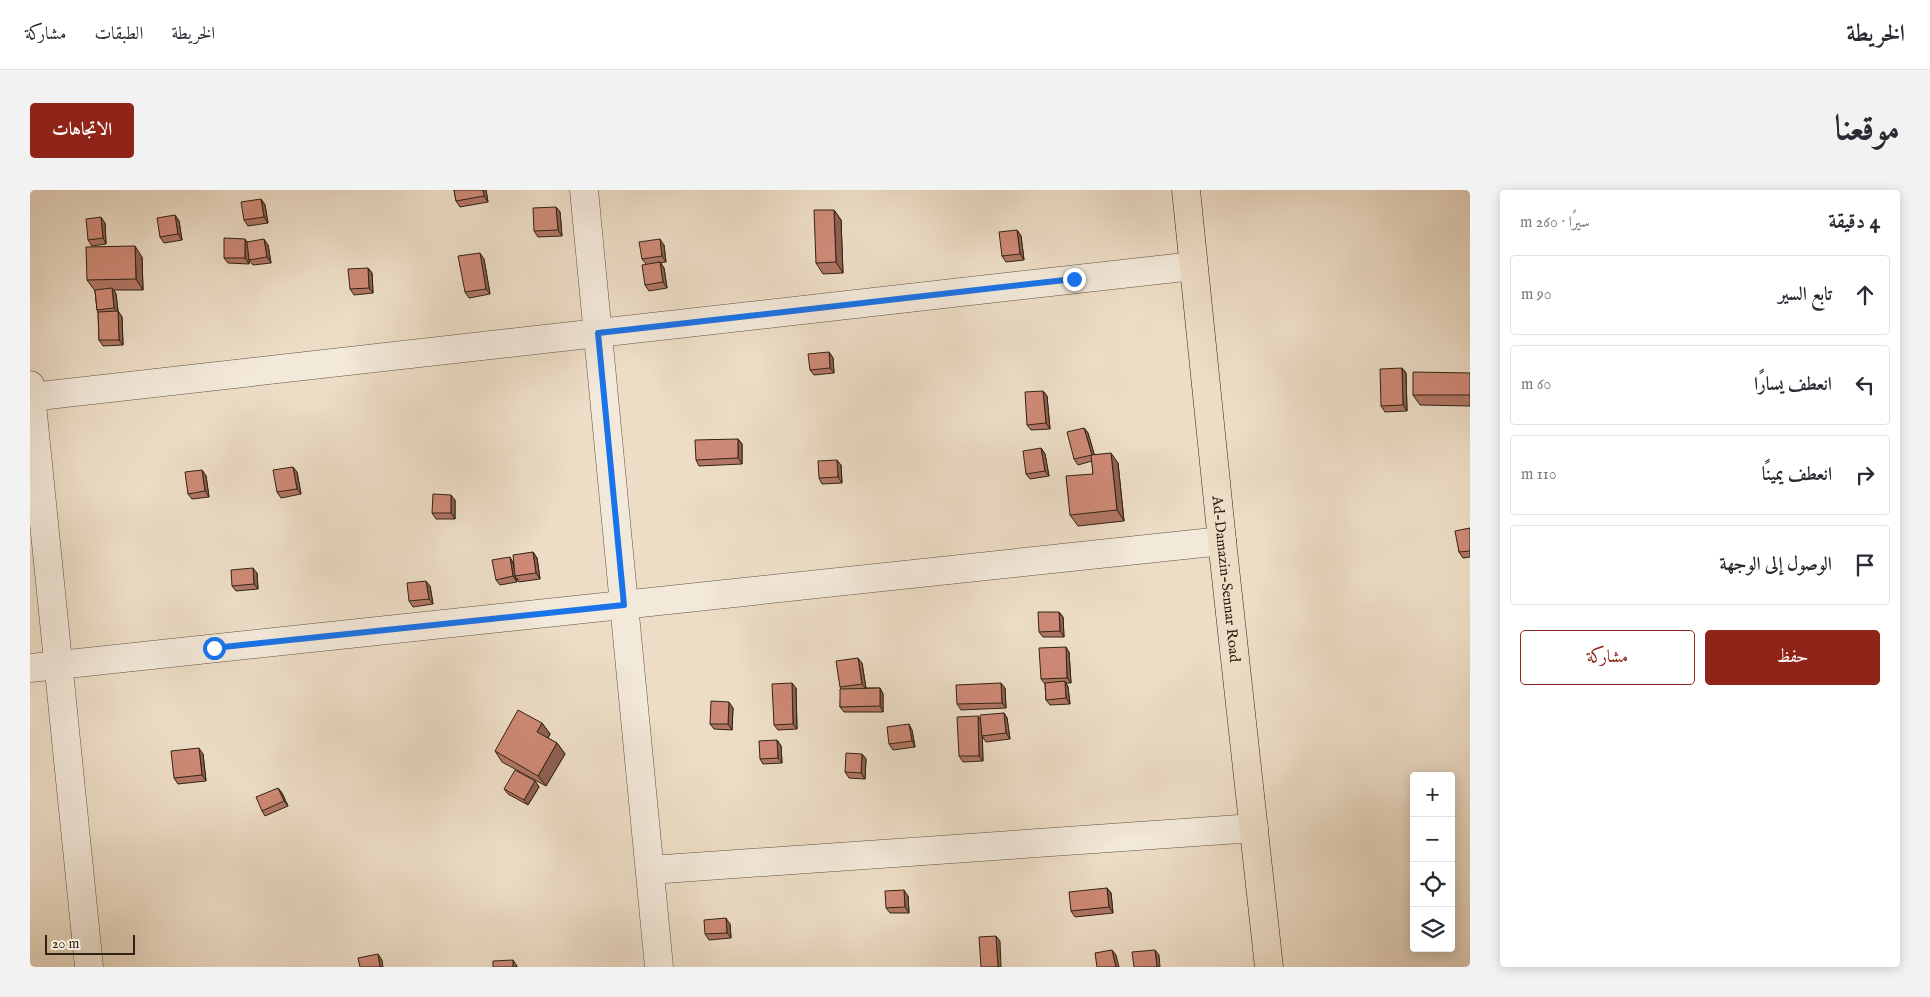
<!DOCTYPE html>
<html lang="ar">
<meta charset="utf-8">
<style>
body{margin:0;font-family:"IM FELL English",Amiri,serif;background:#f2f2f3;color:#2b2b33;direction:rtl}
.controls{position:absolute;right:15px;bottom:15px;display:grid;overflow:hidden;border-radius:5px;box-shadow:0 2px 12px #0003}
.controls button{width:45px;height:45px;display:grid;place-items:center;padding:0;border:0;border-bottom:1px solid #e1e1e2;background:#fff;color:#2b2b33;font:25px sans-serif}
.scale{position:absolute;left:15px;bottom:12px;width:90px;box-sizing:border-box;padding-left:5px;border:2px solid #302314;border-top:0;font-size:14px;line-height:18px;white-space:nowrap;color:#302314;-webkit-text-stroke:4px #f3e9da;paint-order:stroke}
.stop{position:absolute;width:15px;height:15px;margin:-11px;border:4px solid #1a73e8;border-radius:50%;background:#fff}
.stop.end{background:#1a73e8;border-color:#fff;box-shadow:0 1px 5px #0008}
.list{margin:0;padding:0;list-style:none}
h2{display:flex;justify-content:space-between;align-items:center;height:65px;margin:0;padding:0 20px;font-size:21px}
h2 small{font-size:16px;font-weight:400;color:#7c7c81}
.list li{display:grid;grid-template-columns:32px 1fr auto;gap:15px;align-items:center;box-sizing:border-box;height:80px;margin:0 10px 10px;padding:0 10px;border:1px solid #e1e1e2;border-radius:5px}
.list b{display:block;font-size:19px;white-space:nowrap}
.list em{font-size:16px;font-style:normal;color:#7c7c81}
.actions{display:flex;gap:10px;padding:15px 20px}
.actions a{flex:1;padding:11px 0;border:1px solid #8f2418;border-radius:5px;text-align:center;font-size:18px;color:#8f2418}
.actions .main{background:#8f2418;color:#fff}
.icon{flex:none;width:28px;height:28px;fill:none;stroke:currentColor;stroke-width:2;stroke-linecap:round;stroke-linejoin:round}
.map{position:relative;flex:none;width:1440px;height:777px;overflow:hidden;direction:ltr;border-radius:5px}
header{display:flex;align-items:center;gap:30px;box-sizing:border-box;height:70px;padding:0 25px;background:#fff;border-bottom:1px solid #e1e1e2}
header strong{font-size:24px}
nav{display:flex;gap:28px;margin-inline-start:auto;font-size:18px}
.intro{display:flex;align-items:center;justify-content:space-between;box-sizing:border-box;height:120px;padding:0 30px}
h1{margin:0;font-size:35px}
.button{padding:12px 22px;border-radius:5px;background:#8f2418;color:#fff;font-size:18px;font-weight:700}
main{display:flex;gap:30px;padding:0 30px}
aside{flex:1;background:#fff;border-radius:5px;box-shadow:0 2px 12px #0003}
.map>svg:first-child{display:block}
.lines{fill:none;stroke-linecap:round;stroke-linejoin:round}
.street-casing{stroke:#5f5240;stroke-width:29}
.highway-casing{stroke:#302314;stroke-width:29}
.street{stroke:#f3e9da;stroke-width:28}
.highway{stroke:#edddc6;stroke-width:28}
.wall{fill:#b17665;stroke:#302314}
.shaded-wall{fill:#906053;stroke:#302314}
.building{fill:#ce8976;stroke:#302314}
.route{stroke:#1a73e8;stroke-width:6}
.labels{text-anchor:middle;stroke-width:4.5;stroke-linejoin:round;paint-order:stroke}
.street-label{font-size:15px;fill:#302314;stroke:#f3e9da}
</style>
<header>
<strong>الخريطة</strong>
<nav><a>الخريطة</a><a>الطبقات</a><a>مشاركة</a></nav>
</header>
<div class="intro"><h1>موقعنا</h1><a class="button">الاتجاهات</a></div>
<main>
<aside>
<h2>4 دقيقة<small>سيرًا · 260 m</small></h2>
<ul class="list">
<li><svg class="icon" aria-label="ahead" viewBox="0 0 24 24"><path d="M12 20V5M6 11l6-6 6 6"/></svg><div><b>تابع السير</b></div><em>90 m</em></li>
<li><svg class="icon" aria-label="left" viewBox="0 0 24 24"><path d="M17 20v-9H6M10 6l-5 5 5 5"/></svg><div><b>انعطف يسارًا</b></div><em>60 m</em></li>
<li><svg class="icon" aria-label="right" viewBox="0 0 24 24"><path d="M7 20v-9h11M14 6l5 5-5 5"/></svg><div><b>انعطف يمينًا</b></div><em>110 m</em></li>
<li><svg class="icon" aria-label="arrive" viewBox="0 0 24 24"><path d="M6 21V4h12l-3 4 3 4H6"/></svg><div><b>الوصول إلى الوجهة</b></div></li>
</ul>
<div class="actions"><a class="main">حفظ</a><a>مشاركة</a></div>
</aside>
<div class="map">
<svg width="1440" height="777" viewBox="0 0 1440 777">
<rect width="100%" height="100%" fill="#edddc6"/>
<filter id="stains"><feTurbulence type="fractalNoise" baseFrequency=".004" numOctaves="4"/><feColorMatrix values="0 0 0 0 .2 0 0 0 0 .09 0 0 0 0 .02 0 0 0 .5 -.17"/></filter>
<radialGradient id="worn" r=".72"><stop offset=".6" stop-color="#630" stop-opacity="0"/><stop offset="1" stop-color="#630" stop-opacity=".3"/></radialGradient>
<g class="lines">
<!-- street casing -->
<g class="street-casing">
<g id="street">
<polyline points="554,0 629,777"/>
<polyline points="0,195 59,777"/>
<polyline points="0,207 1163,76"/>
<polyline points="0,478 1192,351"/>
<polyline points="620,680 1224,638"/>
</g>
</g>
<!-- highway casing -->
<g class="highway-casing">
<g id="highway">
<path id="s1" d="M1156,0l36,351 47,426"/>
</g>
</g>
<!-- street -->
<use href="#street" class="street"/>
<!-- highway -->
<use href="#highway" class="highway"/>
</g>
<!-- wall -->
<g class="wall">
<polygon points="424,0 456,0 458,12 430,17 426,11"/>
<polygon points="231,9 235,15 238,33 218,36 214,30"/>
<polygon points="526,17 530,22 532,46 508,47 504,41"/>
<polygon points="804,20 811,30 813,83 793,84 786,73"/>
<polygon points="145,25 149,31 152,50 134,53 130,47"/>
<polygon points="75,33 76,54 62,56 58,50"/>
<polygon points="987,40 991,46 994,70 976,72 972,66"/>
<polygon points="217,52 238,55 241,73 223,75 219,70 219,67 219,74 198,73 194,68"/>
<polygon points="634,55 636,72 627,73 630,72 634,78 637,98 619,101 615,95 616,74 612,69"/>
<polygon points="112,67 113,100 84,100 86,104 88,121 92,127 93,155 73,156 69,150 68,122 67,120 65,101 57,90"/>
<polygon points="454,69 460,104 439,108 435,102"/>
<polygon points="338,78 342,83 343,103 324,105 320,99"/>
<polygon points="799,162 803,168 804,183 784,185 780,180"/>
<polygon points="1372,178 1376,183 1377,221 1355,222 1351,216"/>
<polygon points="1440,183 1440,216 1390,215 1383,205"/>
<polygon points="1013,201 1017,206 1020,239 1001,240 997,235"/>
<polygon points="1054,238 1058,243 1064,264 1088,273 1094,331 1048,336 1040,325 1063,284 1062,271 1048,275 1044,269"/>
<polygon points="708,249 712,254 712,274 669,276 666,270"/>
<polygon points="1011,258 1015,264 1019,286 1000,289 996,284"/>
<polygon points="811,275 812,293 792,294 789,288"/>
<polygon points="172,280 176,286 179,307 162,309 158,304"/>
<polygon points="267,282 271,304 251,308 247,302"/>
<polygon points="425,310 425,329 406,329 402,323"/>
<polygon points="1440,338 1440,367 1433,368 1429,362"/>
<polygon points="503,362 507,368 510,389 489,392 487,388 487,392 470,395 466,390 480,367 483,373 484,377"/>
<polygon points="227,383 228,399 206,401 202,396"/>
<polygon points="400,396 403,414 383,417 379,411"/>
<polygon points="1029,422 1033,427 1034,447 1013,447 1009,442"/>
<polygon points="1039,462 1041,493 1036,493 1038,497 1040,514 1020,515 1016,510 1015,494 1011,489"/>
<polygon points="832,473 836,498 850,498 853,504 853,522 814,522 810,517 811,499 810,497"/>
<polygon points="766,498 767,539 748,540 744,535"/>
<polygon points="975,498 976,518 931,520 927,514"/>
<polygon points="703,518 702,540 684,539 680,534"/>
<polygon points="974,523 977,528 980,549 956,552 952,546 953,571 933,572 929,566 950,529"/>
<polygon points="512,533 520,544 518,548 527,553 535,564 516,596 472,572 465,561"/>
<polygon points="882,540 885,557 863,560 859,554"/>
<polygon points="747,550 751,556 752,573 733,574 730,569"/>
<polygon points="173,564 176,591 148,594 144,588"/>
<polygon points="832,564 836,569 835,589 819,588 815,582"/>
<polygon points="505,591 509,597 498,615 478,604 474,599"/>
<polygon points="248,598 252,603 258,616 235,626 232,621"/>
<polygon points="1077,698 1081,703 1083,723 1045,727 1041,721"/>
<polygon points="878,706 879,723 860,723 856,718"/>
<polygon points="700,734 701,748 679,750 675,744"/>
</g>
<!-- shaded-wall -->
<g class="shaded-wall">
<polygon points="453,0 456,0 458,12 454,6"/>
<polygon points="231,9 235,15 238,33 234,27"/>
<polygon points="526,17 530,22 532,46 528,40"/>
<polygon points="804,20 811,30 813,83 806,72"/>
<polygon points="145,25 149,31 152,50 148,44"/>
<polygon points="71,27 75,33 76,54 73,48"/>
<polygon points="987,40 991,46 994,70 990,64"/>
<polygon points="215,49 219,55 219,74 215,68"/>
<polygon points="234,49 238,55 241,73 237,67"/>
<polygon points="630,49 634,55 636,72 632,66"/>
<polygon points="105,56 112,67 113,100 106,89"/>
<polygon points="450,63 454,69 460,104 456,99"/>
<polygon points="630,72 634,78 637,98 633,92"/>
<polygon points="338,78 342,83 343,103 339,98"/>
<polygon points="82,98 86,104 88,121 92,127 93,155 89,150 88,123 84,118"/>
<polygon points="799,162 803,168 804,183 800,178"/>
<polygon points="1372,178 1376,183 1377,221 1373,215"/>
<polygon points="1013,201 1017,206 1020,239 1016,233"/>
<polygon points="1054,238 1058,243 1066,270 1062,265"/>
<polygon points="708,249 712,254 712,274 708,268"/>
<polygon points="1011,258 1015,264 1019,286 1015,281"/>
<polygon points="1081,263 1088,273 1094,331 1087,320"/>
<polygon points="807,270 811,275 812,293 808,287"/>
<polygon points="263,277 267,282 271,304 267,299"/>
<polygon points="172,280 176,286 179,307 175,301"/>
<polygon points="421,305 425,310 425,329 421,323"/>
<polygon points="503,362 507,368 510,389 506,383"/>
<polygon points="480,367 483,373 486,386 485,386 487,392 483,386"/>
<polygon points="223,378 227,383 228,399 224,394"/>
<polygon points="396,391 400,396 403,414 399,409"/>
<polygon points="1029,422 1033,427 1034,447 1030,441"/>
<polygon points="1036,457 1039,462 1041,493 1037,488"/>
<polygon points="828,468 832,473 836,499 832,494"/>
<polygon points="1035,491 1038,497 1040,514 1036,508"/>
<polygon points="762,493 766,498 767,539 763,534"/>
<polygon points="971,493 975,498 976,518 972,513"/>
<polygon points="850,498 853,504 853,522 850,516"/>
<polygon points="699,512 703,518 702,540 698,534"/>
<polygon points="974,523 977,528 980,549 976,543"/>
<polygon points="948,526 952,531 953,571 949,566"/>
<polygon points="512,533 520,544 515,552 507,542"/>
<polygon points="879,534 882,540 885,557 882,551"/>
<polygon points="747,550 751,556 752,573 748,568"/>
<polygon points="527,553 535,564 516,596 508,586"/>
<polygon points="169,558 173,564 176,591 172,585"/>
<polygon points="832,564 836,569 835,589 831,583"/>
<polygon points="505,591 509,597 498,615 494,610"/>
<polygon points="248,598 252,603 258,616 254,611"/>
<polygon points="1077,698 1081,703 1083,723 1079,717"/>
<polygon points="874,700 878,706 879,723 875,717"/>
<polygon points="696,728 700,734 701,748 697,743"/>
<polygon points="966,746 970,751 971,777 968,777"/>
<polygon points="1082,760 1086,765 1089,777 1086,777"/>
<polygon points="1125,760 1129,765 1130,777 1127,777"/>
<polygon points="348,764 352,770 353,777 350,777"/>
<polygon points="483,770 487,776 487,777 483,777"/>
</g>
<!-- building -->
<g class="building">
<polygon points="424,0 453,0 454,6 426,11"/>
<polygon points="231,9 234,27 214,30 211,12"/>
<polygon points="526,17 528,40 504,41 503,18"/>
<polygon points="784,20 804,20 806,72 786,73"/>
<polygon points="145,25 148,44 130,47 127,28"/>
<polygon points="71,27 73,48 58,50 56,29"/>
<polygon points="987,40 990,64 972,66 969,42"/>
<polygon points="194,48 215,49 215,68 194,68"/>
<polygon points="234,49 237,67 219,70 217,52"/>
<polygon points="630,49 632,66 612,69 609,52"/>
<polygon points="105,56 106,89 57,90 56,57"/>
<polygon points="450,63 456,99 435,102 428,66"/>
<polygon points="630,72 633,92 615,95 612,75"/>
<polygon points="338,78 339,98 320,99 318,79"/>
<polygon points="82,98 84,118 67,120 65,100"/>
<polygon points="88,121 89,150 69,150 68,122"/>
<polygon points="799,162 800,178 780,180 778,164"/>
<polygon points="1372,178 1373,215 1351,216 1350,179"/>
<polygon points="1383,182 1440,183 1440,205 1383,205"/>
<polygon points="1013,201 1016,233 997,235 995,202"/>
<polygon points="1054,238 1062,265 1044,269 1037,242"/>
<polygon points="708,249 708,268 666,270 665,250"/>
<polygon points="1011,258 1015,281 996,284 993,261"/>
<polygon points="1081,263 1087,320 1040,325 1036,286 1063,284 1061,265"/>
<polygon points="807,270 808,287 789,288 788,271"/>
<polygon points="263,277 267,299 247,302 243,280"/>
<polygon points="172,280 175,301 158,304 155,282"/>
<polygon points="403,304 421,305 421,323 402,323"/>
<polygon points="1440,338 1440,361 1429,362 1425,341"/>
<polygon points="503,362 506,383 485,386 483,365"/>
<polygon points="480,367 483,386 466,390 462,370"/>
<polygon points="223,378 224,394 202,396 201,380"/>
<polygon points="396,391 399,409 379,411 377,393"/>
<polygon points="1008,422 1029,422 1030,441 1009,442"/>
<polygon points="1036,457 1037,488 1011,489 1009,458"/>
<polygon points="828,468 832,494 810,497 806,471"/>
<polygon points="1035,491 1036,508 1016,510 1015,493"/>
<polygon points="762,493 763,534 744,535 742,494"/>
<polygon points="971,493 972,513 927,514 926,495"/>
<polygon points="850,498 850,516 810,517 810,499"/>
<polygon points="681,511 699,512 698,534 680,534"/>
<polygon points="488,520 512,533 507,542 527,553 508,586 465,561"/>
<polygon points="974,523 976,543 952,546 950,525"/>
<polygon points="948,526 949,566 929,566 927,527"/>
<polygon points="879,534 882,551 859,554 857,537"/>
<polygon points="747,550 748,568 730,569 729,551"/>
<polygon points="169,558 172,585 144,588 141,561"/>
<polygon points="816,563 832,564 831,583 815,582"/>
<polygon points="485,580 505,591 494,610 474,599"/>
<polygon points="248,598 254,611 232,621 226,607"/>
<polygon points="1077,698 1079,717 1041,721 1039,702"/>
<polygon points="874,700 875,717 856,718 855,701"/>
<polygon points="696,728 697,743 675,744 674,730"/>
<polygon points="966,746 968,777 951,777 949,747"/>
<polygon points="1082,760 1086,777 1067,777 1065,763"/>
<polygon points="1125,760 1127,777 1104,777 1102,762"/>
<polygon points="348,764 350,777 330,777 328,768"/>
<polygon points="483,770 483,777 463,777 463,771"/>
</g>
<g class="lines">
<!-- route -->
<polyline class="route" points="184,458 594,415 568,143 1044,89"/>
</g>
<g class="labels">
<!-- street labels -->
<g class="street-label">
<text dy="5" stroke="none"><textPath href="#s1" startOffset="391">Ad-Damazin-Sennar Road</textPath></text>
</g>
</g>
<rect width="100%" height="100%" filter="url(#stains)"/>
<rect width="100%" height="100%" fill="url(#worn)"/>
</svg>
<div class="controls">
<button>+</button>
<button>−</button>
<button><svg class="icon" aria-label="locate" viewBox="0 0 24 24"><circle cx="12" cy="12" r="6"/><path d="M12 2v4M12 18v4M2 12h4M18 12h4"/></svg></button>
<button><svg class="icon" aria-label="layers" viewBox="0 0 24 24"><path d="M12 4l9 5-9 5-9-5zM3 14l9 5 9-5"/></svg></button>
</div>
<div class="scale">20 m</div>
<div class="stop" style="left:184px;top:458px"></div>
<div class="stop end" style="left:1044px;top:89px"></div>
</div>
</main>
